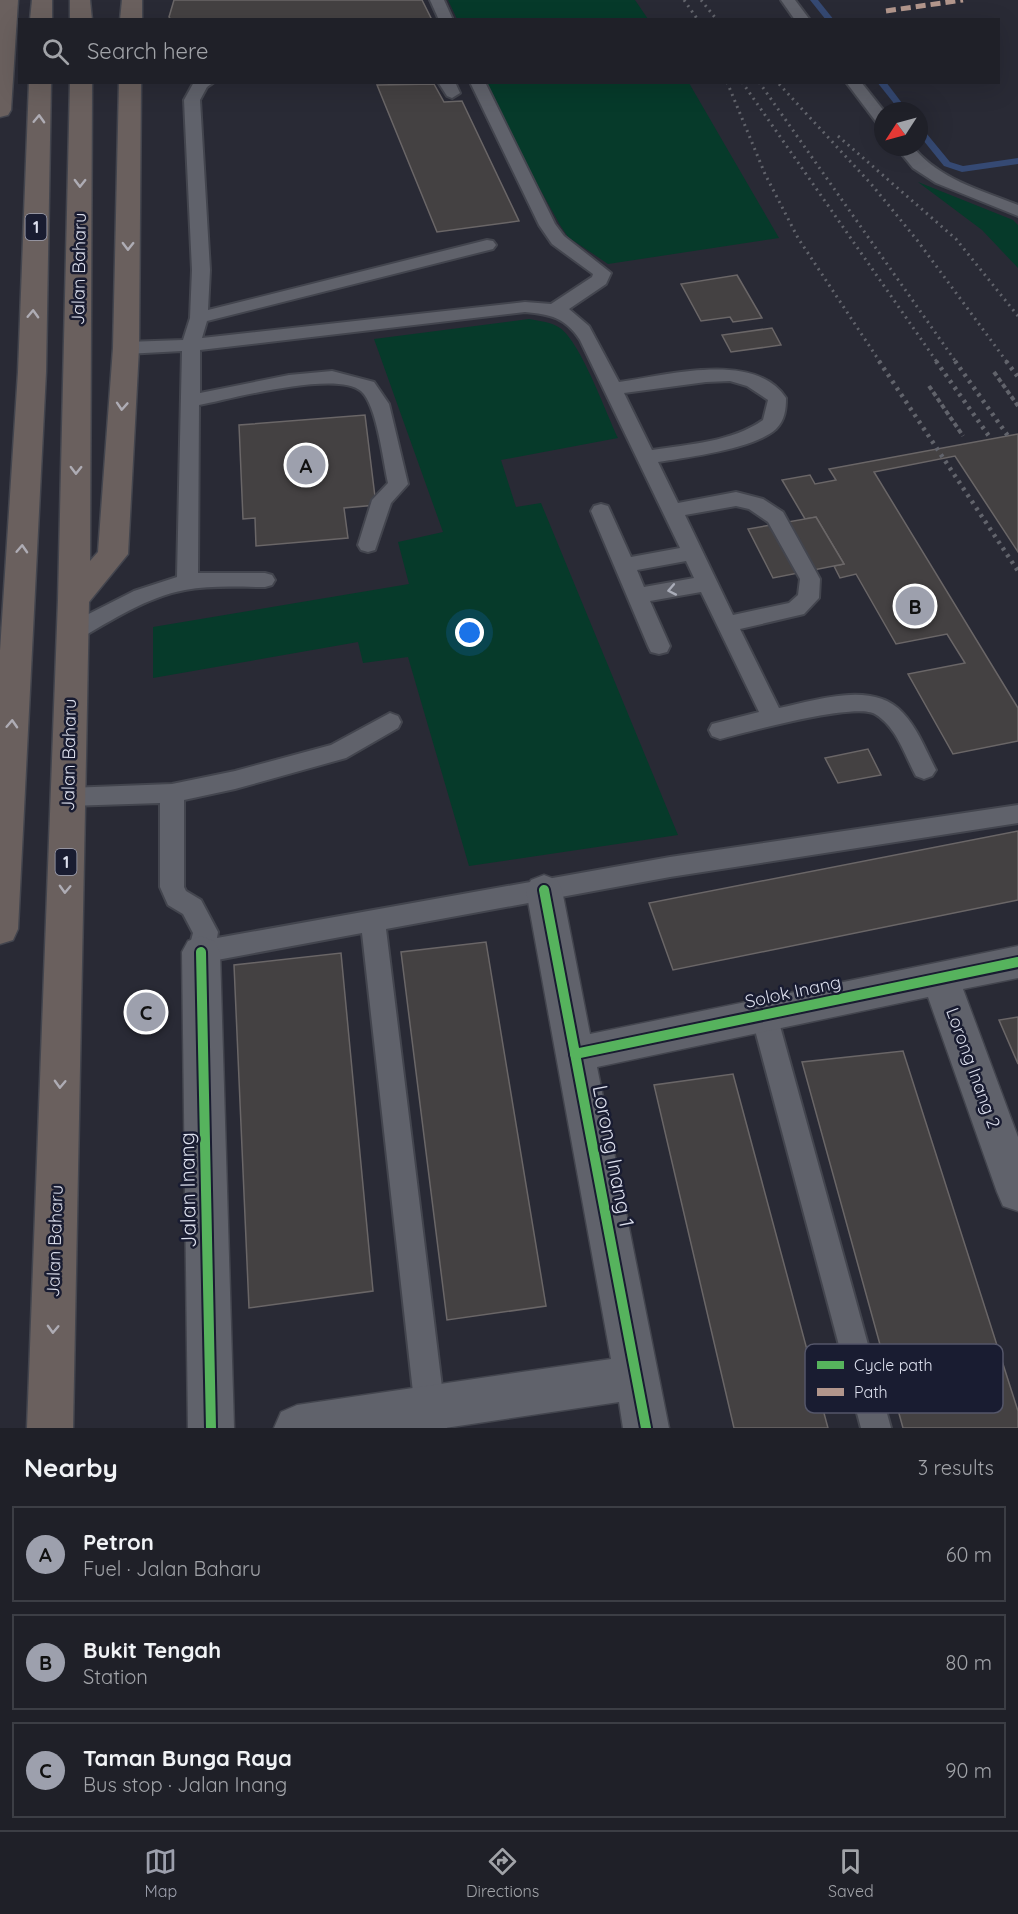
<!DOCTYPE html>
<meta charset="utf-8">
<style>
body{margin:0;font-family:Quicksand,sans-serif;background:#2c2d34;color:#f1f3f6}
.compass{position:absolute;left:874px;top:102px;width:54px;height:54px;border-radius:50%;background:#1f2028;box-shadow:0 6px 24px #0002;rotate:234deg}
.you{position:absolute;left:470px;top:633px;width:21px;height:21px;margin:-15px;border:4px solid #fff;border-radius:50%;background:#1a73e8;box-shadow:0 0 0 9px #1a73e833}
.badge{display:grid;place-items:center;width:39px;height:39px;border-radius:50%;background:#9da0ad;color:#111;font-size:20px;font-weight:700}
.pin{position:absolute;translate:-50% -50%;border:3px solid #fff;box-shadow:0 2px 6px #0006}
.list{margin:0;padding:0;list-style:none}
h2{display:flex;justify-content:space-between;align-items:center;height:78px;margin:0;padding:0 24px;font-size:26px}
h2 small{font-size:20px;font-weight:400;color:#a1a3a8}
.list li{display:grid;grid-template-columns:39px 1fr auto;gap:18px;align-items:center;box-sizing:border-box;height:96px;margin:0 12px 12px;padding:0 12px;border:2px solid #3c3e45;border-radius:0px}
.list b{display:block;font-size:22px;white-space:nowrap}
.list p{margin:0;font-size:20px;white-space:nowrap;color:#a1a3a8}
.list em{font-size:20px;font-style:normal;color:#a1a3a8}
.icon{flex:none;width:33px;height:33px;fill:none;stroke:currentColor;stroke-width:2;stroke-linecap:round;stroke-linejoin:round}
.map{position:relative;flex:none;width:1018px;height:1428px;overflow:hidden}
.search{position:absolute;background:#1f2028;box-shadow:0 6px 24px #0002;left:18px;right:18px;top:18px;height:66px;display:flex;align-items:center;gap:15px;box-sizing:border-box;padding:0 21px;border-radius:0px;color:#a1a3a8;font-size:22px}
.sheet{height:402px;background:#1f2028}
nav{display:flex;justify-content:space-around;align-items:center;box-sizing:border-box;height:84px;border-top:2px solid #3c3e45;background:#1f2028;font-size:16px;color:#a1a3a8}
nav a{display:grid;justify-items:center;gap:3px}
nav .on{color:#9da0ad}
.map>svg:first-child{display:block}
.green{fill:#063a2a}
.lines{fill:none;stroke-linecap:round;stroke-linejoin:round}
.stream{fill:#354973;fill-rule:evenodd}
.building{fill:#444142;stroke:#6a6667;stroke-width:1.5}
.lane-casing{stroke:#43454e;stroke-width:4}
.street-casing{stroke:#43454e;stroke-width:3}
.highway-casing{stroke:#43454e;stroke-width:3}
.path{stroke:#61636b;stroke-width:4;stroke-dasharray:4.5 3;stroke-linecap:butt}
.lane{fill:#60626b;fill-rule:evenodd}
.street{fill:#60626b;fill-rule:evenodd}
.highway{fill:#6a605e;fill-rule:evenodd}
.rail-far1{stroke:#62646c;stroke-width:3;stroke-dasharray:2 4.5;stroke-linecap:butt}
.rail{stroke:#62646c;stroke-width:4.5;stroke-dasharray:3 5;stroke-linecap:butt}
.quiet{stroke:#b2968c;stroke-width:5;stroke-dasharray:10 5;stroke-linecap:butt}
.cycleway-casing{stroke:#191c31;stroke-width:14}
.cycleway{stroke:#56b35d;stroke-width:10}
.oneway{stroke:#aeacb4}
.oneway2{stroke:#aaadb9}
.labels{text-anchor:middle;stroke-width:5;stroke-linejoin:round;paint-order:stroke}
.shield{fill:#191c31;stroke:#a2a4b5;stroke-width:1.5}
.shield-label{font-size:16px;font-weight:bold;fill:#dcdfed}
.street-label{font-size:18px;fill:#dcdfed;stroke:#191c31}
.near-street-label{font-size:21px;fill:#dcdfed;stroke:#191c31}
.key{fill:#191c31;stroke:#545669;stroke-width:1.5}
.key-label{font-size:16px;fill:#dcdfed}
</style>
<div class="map">
<svg width="1018" height="1428" viewBox="0 0 1018 1428">
<rect width="100%" height="100%" fill="#292a35"/>
<!-- green -->
<g class="green">
<polygon points="448,0 635,0 648,19 457,19"/>
<polygon points="487,83 689,83 779,238 608,264 568,237 560,225 521,155"/>
<polygon points="918,182 1013,220 1018,225 1018,268 982,230"/>
<path d="M529,319c11,2 22,3 31,9 21,15 46,85 58,110l-117,22 15,47 25,-4 137,332 -209,31 -61,-209 -45,6 -5,-21 -205,36v-51l256,-43 -11,-42 45,-10 -69,-193z"/>
</g>
<g class="lines">
<!-- stream -->
<g class="stream">
<polygon points="810,0 818,0 834,20 826,20"/>
<polygon points="877,82 886,82 908,111 900,111"/>
<polygon points="919,127 922,128 950,162 963,166 1018,158 1018,164 962,172 944,166 919,135"/>
</g>
</g>
<!-- building -->
<g class="building">
<polygon points="174,0 422,0 432,20 171,20 169,17"/>
<polygon points="434,84 444,102 462,101 519,221 437,232 377,85"/>
<polygon points="737,275 762,318 733,322 730,317 701,321 681,284"/>
<polygon points="772,328 781,345 731,352 722,335"/>
<polygon points="365,415 376,505 344,508 348,538 256,546 255,518 243,519 239,425"/>
<polygon points="1018,434 1018,552 955,456 874,472 1018,708 1018,741 953,754 908,674 965,663 947,634 896,644 856,574 840,578 834,566 844,564 816,517 805,519 782,480 810,475 815,484 836,480 829,469"/>
<polygon points="816,517 844,564 773,578 748,529"/>
<polygon points="868,749 881,775 838,783 825,758"/>
<polygon points="1018,831 1018,900 673,970 649,903"/>
<polygon points="486,942 546,1306 447,1320 401,952"/>
<polygon points="341,953 373,1291 249,1308 234,965"/>
<polygon points="1018,1017 1018,1064 999,1020"/>
<polygon points="903,1051 1018,1411 1018,1428 903,1428 802,1062"/>
<polygon points="733,1074 828,1428 734,1428 654,1085"/>
</g>
<g class="lines">
<!-- lane casing -->
<g class="lane-casing">
<g id="lane">
<polygon points="430,0 444,0 453,20 439,20"/>
<polygon points="781,0 795,0 810,20 795,20"/>
<path d="M194,82h20l-7,5 -7,13 10,170 -2,40 279,-70 6,1 3,4 -3,4 -286,72 -5,17 323,-36 26,2 41,-27 1,-3 -41,-30 -13,-19 -69,-143h15l70,142 9,12 47,37 -5,11 -37,25 20,17 30,56c46,-6 136,-32 167,16 0,11 -1,22 -10,31 -22,20 -87,28 -118,33l20,41 58,-11 27,7 20,13 37,67 -1,19 -15,16 -64,15 39,79c38,-8 95,-28 124,5 15,16 23,38 33,57l-4,6 -8,3 -8,-3c-11,-20 -19,-49 -41,-62 -20,-12 -128,18 -155,25l-8,-3 -3,-6 3,-6 47,-12 -58,-120 -51,9 20,45 -3,6 -8,2 -8,-2 -3,-6 -57,-135 3,-5 7,-2 7,2 23,51 49,-9 -100,-208c-14,-22 -30,-26 -55,-28l-325,38v43l89,-18 43,-4 42,11 15,22 19,80 -17,19 -16,47 -7,2 -7,-2 -3,-5 14,-45 16,-17c-5,-22 -11,-78 -27,-92 -25,-21 -130,8 -162,14l-1,168h67l7,2 3,5 -3,5 -7,2c-26,0 -54,-2 -80,3 -38,7 -73,30 -106,49l-8,2 -8,-2 -3,-6 3,-6 71,-36 43,-14 5,-226 -56,3 -6,-2 -3,-4 3,-4 6,-2 57,-2 7,-22 2,-48 -8,-170zM730,381l17,5 21,14 -5,20c-31,22 -74,24 -111,30l-28,-57 82,-11zM736,506l13,3 19,13 32,57 -2,16 -9,8 -56,12 -48,-100zM686,561l8,17 -50,9 -7,-17z"/>
<polygon points="438,82 455,82 460,93 452,98 447,96"/>
<polygon points="846,82 861,82 884,111 883,125 877,123"/>
<path d="M896,147h17c26,32 67,43 105,58v11l-82,-33 -23,-15z"/>
<polygon points="390,713 398,716 401,722 398,728 346,758 235,789 184,800 184,887 186,891 201,900 218,932 217,938 670,857 1018,805 1018,823 670,877 386,929 447,1428 417,1428 362,933 201,963 192,960 188,952 193,933 183,914 168,905 160,887 160,803 68,806 60,804 56,797 60,790 68,788 172,784 235,771 331,745"/>
<polygon points="764,1004 773,1007 777,1015 891,1428 861,1428 751,1015 755,1007"/>
</g>
</g>
<!-- street casing -->
<g class="street-casing">
<g id="street">
<polygon points="544,875 557,880 562,890 590,1034 1018,946 1018,978 963,989 1018,1137 1018,1211 1003,1206 997,1192 928,997 597,1067 669,1428 623,1428 619,1402 445,1428 274,1428 281,1412 297,1405 611,1359 526,890 531,880"/>
<polygon points="201,936 214,941 220,952 234,1428 188,1428 182,952 188,941"/>
</g>
</g>
<!-- highway casing -->
<g class="highway-casing">
<g id="highway">
<polygon points="0,0 18,0 11,110 8,115 0,117"/>
<polygon points="32,0 52,0 52,20 30,20"/>
<polygon points="70,0 90,0 92,20 70,20"/>
<polygon points="122,0 142,0 142,20 120,20"/>
<polygon points="29,82 51,82 46,372 18,929 13,940 0,944 0,651 18,372"/>
<polygon points="70,82 92,82 90,561 98,552 113,348 119,82 141,82 139,348 128,554 89,602 73,1428 27,1428 58,600"/>
</g>
</g>
<!-- path -->
<g class="path">
<polyline points="994,372 1018,406"/>
<polyline points="929,386 963,436"/>
</g>
<!-- lane -->
<use href="#lane" class="lane"/>
<!-- street -->
<use href="#street" class="street"/>
<!-- highway -->
<use href="#highway" class="highway"/>
<!-- rail-far1 -->
<g class="rail-far1">
<polyline points="684,0 698,20"/>
<polyline points="701,0 717,20"/>
<polyline points="727,82 765,174 798,238 880,362"/>
<polyline points="742,82 937,362"/>
<polyline points="759,82 956,362"/>
<polyline points="779,84 872,185 917,240 1007,362"/>
<polyline points="838,136 956,239 1018,316"/>
</g>
<!-- rail -->
<g class="rail">
<polyline points="879,361 1018,571"/>
<polyline points="936,361 991,439"/>
<polyline points="955,361 1008,436"/>
<polyline points="1006,361 1018,377"/>
</g>
<!-- quiet -->
<polyline class="quiet" points="886,11 963,0"/>
<!-- cycleway casing -->
<g class="cycleway-casing">
<g id="cycleway">
<polyline points="544,890 646,1428"/>
<polyline points="201,952 211,1428"/>
<polyline points="575,1054 1018,962"/>
</g>
</g>
<!-- cycleway -->
<use href="#cycleway" class="cycleway"/>
</g>
<!-- one-way arrows -->
<defs><path id="oneway-chevron" d="M-2-3.5L2.5 0L-2 3.5" fill="none" stroke-width="1.6" stroke-linecap="round" stroke-linejoin="round" transform="scale(1.5)"/></defs>
<g class="oneway">
<use href="#oneway-chevron" transform="translate(39 119) rotate(-88)"/>
<use href="#oneway-chevron" transform="translate(80 183) rotate(91)"/>
<use href="#oneway-chevron" transform="translate(128 246) rotate(91)"/>
<use href="#oneway-chevron" transform="translate(33 314) rotate(-88)"/>
<use href="#oneway-chevron" transform="translate(122 406) rotate(94)"/>
<use href="#oneway-chevron" transform="translate(76 470) rotate(91)"/>
<use href="#oneway-chevron" transform="translate(22 549) rotate(-87)"/>
<use href="#oneway-chevron" transform="translate(12 724) rotate(-87)"/>
<use href="#oneway-chevron" transform="translate(65 889) rotate(92)"/>
<use href="#oneway-chevron" transform="translate(60 1084) rotate(92)"/>
<use href="#oneway-chevron" transform="translate(53 1329) rotate(92)"/>
</g>
<use class="oneway2" href="#oneway-chevron" transform="translate(672 590) rotate(169)"/>
<g class="labels">
<!-- shield labels -->
<g class="shield">
<rect x="25.5" y="214" width="21" height="26" rx="4.5"/>
<rect x="55.5" y="849" width="21" height="26" rx="4.5"/>
</g>
<g class="shield-label">
<text x="36" y="233">1</text>
<text x="66" y="868">1</text>
</g>
<!-- street labels -->
<g class="street-label">
<text transform="translate(79 269) rotate(-89)" y="6">Jalan Baharu</text>
<text transform="translate(69 755) rotate(-89)" y="6">Jalan Baharu</text>
<text transform="translate(793 992) rotate(-12)" y="6">Solok Inang</text>
<text transform="translate(973 1068) rotate(70)" y="6">Lorong Inang 2</text>
<text transform="translate(55 1241) rotate(-88)" y="6">Jalan Baharu</text>
</g>
<!-- near-street labels -->
<g class="near-street-label">
<text transform="translate(613 1156) rotate(79)" y="7">Lorong Inang 1</text>
<text transform="translate(188 1190) rotate(-91)" y="7">Jalan Inang</text>
</g>
</g>
<!-- legend -->
<rect x="805" y="1344" width="198" height="69" rx="9" class="key"/>
<rect x="817" y="1361" width="27" height="8" fill="#56b35d"/>
<rect x="817" y="1388" width="27" height="8" fill="#b2968c"/>
<g class="key-label">
<text x="854" y="1371">Cycle path</text>
<text x="854" y="1398">Path</text>
</g>
</svg>
<svg class="compass" viewBox="-18 -18 36 36"><path d="M0-13l5 13h-10z" fill="#e53935"/><path d="M0 13l5-13h-10z" fill="#a1a3a8"/></svg>
<div class="you"></div>
<div class="pin badge" style="left:306px;top:465px">A</div>
<div class="pin badge" style="left:915px;top:606px">B</div>
<div class="pin badge" style="left:146px;top:1012px">C</div>
<div class="search"><svg class="icon" aria-label="search" viewBox="0 0 24 24"><circle cx="10" cy="10" r="6"/><path d="M15 15l6 6"/></svg>Search here</div>
</div>
<section class="sheet">
<h2>Nearby<small>3 results</small></h2>
<ul class="list">
<li><span class="badge">A</span><div><b>Petron</b><p>Fuel · Jalan Baharu</p></div><em>60 m</em></li>
<li><span class="badge">B</span><div><b>Bukit Tengah</b><p>Station</p></div><em>80 m</em></li>
<li><span class="badge">C</span><div><b>Taman Bunga Raya</b><p>Bus stop · Jalan Inang</p></div><em>90 m</em></li>
</ul>
</section>
<nav>
<a class="on"><svg class="icon" aria-label="map" viewBox="0 0 24 24"><path d="M3 6l6-2 6 2 6-2v14l-6 2-6-2-6 2zM9 4v14M15 6v14"/></svg>Map</a>
<a><svg class="icon" aria-label="directions" viewBox="0 0 24 24"><path d="M12 3l9 9-9 9-9-9zM9 14v-3h6M13 9l2 2-2 2"/></svg>Directions</a>
<a><svg class="icon" aria-label="saved" viewBox="0 0 24 24"><path d="M7 4h10v16l-5-4-5 4z"/></svg>Saved</a>
</nav>
